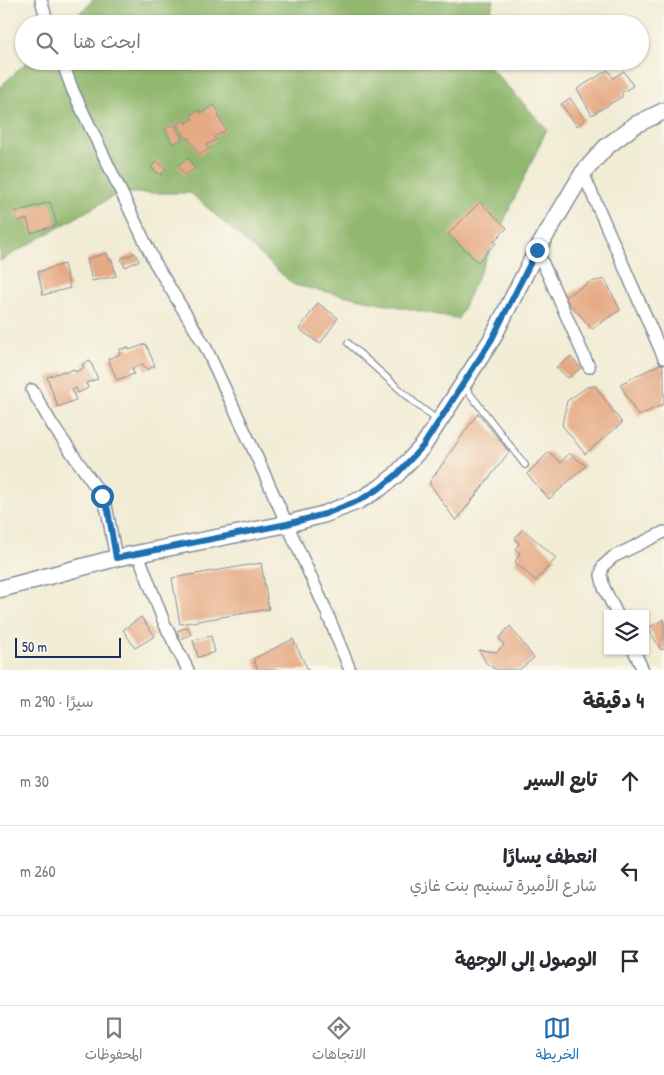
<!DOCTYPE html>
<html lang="ar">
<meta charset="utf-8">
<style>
body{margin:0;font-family:"Patrick Hand","Playpen Sans Arabic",sans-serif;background:#f2f2f3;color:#2b2b33;direction:rtl}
.controls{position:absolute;right:15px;bottom:15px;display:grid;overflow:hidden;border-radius:0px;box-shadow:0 1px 4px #0004}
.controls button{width:45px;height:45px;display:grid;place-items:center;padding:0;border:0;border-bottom:1px solid #e1e1e2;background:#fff;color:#2b2b33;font:25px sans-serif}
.scale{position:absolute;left:15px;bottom:12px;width:106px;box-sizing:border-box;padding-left:5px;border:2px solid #1b2f5e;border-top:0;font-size:14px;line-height:18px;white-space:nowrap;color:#1b2f5e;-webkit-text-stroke:4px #fbf7ec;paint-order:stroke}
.stop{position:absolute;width:15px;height:15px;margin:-11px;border:4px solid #1f6fb2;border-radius:50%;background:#fff}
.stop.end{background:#1f6fb2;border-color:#fff;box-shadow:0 1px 5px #0008}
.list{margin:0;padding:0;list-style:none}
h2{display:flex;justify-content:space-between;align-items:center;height:65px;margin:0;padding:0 20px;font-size:21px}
h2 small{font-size:16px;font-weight:400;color:#7c7c81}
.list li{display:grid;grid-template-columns:32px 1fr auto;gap:15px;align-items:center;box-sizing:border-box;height:90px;padding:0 20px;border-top:1px solid #e1e1e2}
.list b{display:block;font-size:19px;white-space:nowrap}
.list p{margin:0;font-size:16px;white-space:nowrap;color:#7c7c81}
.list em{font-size:16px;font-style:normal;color:#7c7c81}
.icon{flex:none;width:28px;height:28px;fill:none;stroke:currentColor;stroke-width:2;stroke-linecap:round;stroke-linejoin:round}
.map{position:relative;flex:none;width:664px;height:670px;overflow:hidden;direction:ltr}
.search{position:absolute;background:#fff;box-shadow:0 1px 4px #0004;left:15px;right:15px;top:15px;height:55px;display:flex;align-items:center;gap:12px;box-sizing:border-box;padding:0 18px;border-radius:28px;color:#7c7c81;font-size:19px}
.sheet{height:335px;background:#fff}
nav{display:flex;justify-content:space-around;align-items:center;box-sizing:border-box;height:70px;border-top:1px solid #e1e1e2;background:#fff;font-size:14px;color:#7c7c81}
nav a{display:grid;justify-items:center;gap:2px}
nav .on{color:#1f6fb2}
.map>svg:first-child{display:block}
.forest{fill:#91b86e;stroke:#567466}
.building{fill:#e5a983}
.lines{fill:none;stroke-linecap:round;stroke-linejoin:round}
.lane-casing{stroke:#868e99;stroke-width:8}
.street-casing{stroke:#868e99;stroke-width:14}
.secondary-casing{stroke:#868e99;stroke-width:19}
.lane{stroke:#fff;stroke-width:5.5}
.street{stroke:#fff;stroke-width:11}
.secondary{stroke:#fff;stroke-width:16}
.route{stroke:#1f6fb2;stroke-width:6}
</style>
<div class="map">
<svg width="664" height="670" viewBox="0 0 664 670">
<rect width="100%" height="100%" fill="#fbf7ec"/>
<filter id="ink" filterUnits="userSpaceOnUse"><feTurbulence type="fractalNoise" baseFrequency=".02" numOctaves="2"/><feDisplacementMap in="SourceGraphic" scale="10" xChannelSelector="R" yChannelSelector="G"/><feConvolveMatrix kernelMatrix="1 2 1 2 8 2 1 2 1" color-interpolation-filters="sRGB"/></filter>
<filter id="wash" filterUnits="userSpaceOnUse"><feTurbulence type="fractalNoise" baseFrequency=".0096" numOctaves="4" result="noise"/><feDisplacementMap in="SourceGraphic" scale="20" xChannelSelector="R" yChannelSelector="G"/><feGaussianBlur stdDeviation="1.12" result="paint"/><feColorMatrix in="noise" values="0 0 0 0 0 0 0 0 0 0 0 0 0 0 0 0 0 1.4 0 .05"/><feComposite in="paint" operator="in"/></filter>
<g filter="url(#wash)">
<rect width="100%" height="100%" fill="#f1ecd4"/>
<!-- forest -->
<g class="forest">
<polygon points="93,0 494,0 487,24 68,24"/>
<polygon points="28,61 484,61 547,129 458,319 294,285 191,193 119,193 0,261 0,87"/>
</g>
<g id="blocks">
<!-- building -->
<g class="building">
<polygon points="608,70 613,78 624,71 633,86 621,93 623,96 592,115 577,89"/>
<polygon points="570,98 585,120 577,126 561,104"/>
<polygon points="214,105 220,114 218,116 226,130 214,137 216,140 206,145 209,149 199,155 189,138 186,139 177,125 184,120 186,124 193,119 191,115 199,110 201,113"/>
<polygon points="174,124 182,139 173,144 165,129"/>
<polygon points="189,158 195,169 184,175 178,165"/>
<polygon points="157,161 166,169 161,175 151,168"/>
<polygon points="50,202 57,225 31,233 27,219 18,221 15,212"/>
<polygon points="480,202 507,228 494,241 496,243 478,262 448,234"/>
<polygon points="107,253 109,260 112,260 116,276 92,281 87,259"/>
<polygon points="135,253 139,261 125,267 121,259"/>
<polygon points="64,264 70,288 43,295 38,272"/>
<polygon points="605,279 620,310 592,329 564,297 590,282"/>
<polygon points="318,303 338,318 320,344 299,329"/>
<polygon points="146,344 155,366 146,370 143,364 132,368 134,374 117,380 108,359 120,354 119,350 128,347 129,350"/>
<polygon points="571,357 581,368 568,378 556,367"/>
<polygon points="90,361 98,379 86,383 88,388 78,393 76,388 72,390 76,400 58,407 47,377 64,371 64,373 74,369 75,372 84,368 82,364"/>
<polygon points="662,363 664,375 664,404 638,416 620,384"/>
<polygon points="595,386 622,423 585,454 562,425 567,401 587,387"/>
<polygon points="478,413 509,452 456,521 429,483"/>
<polygon points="549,452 561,463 569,453 586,466 549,499 527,474"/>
<polygon points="523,529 556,558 536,581 515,562 520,553 515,549 519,544 515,538"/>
<polygon points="261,563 269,609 180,624 172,578"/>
<polygon points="141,617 155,636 135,648 123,630"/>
<polygon points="664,619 664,649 661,650 648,628"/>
<polygon points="510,626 534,658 519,670 496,670 486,663 479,650 497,652 504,645 499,638"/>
<polygon points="188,627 191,635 180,639 177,631"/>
<polygon points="211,636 215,652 198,657 193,640"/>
<polygon points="293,639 308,670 258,670 253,659"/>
</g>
</g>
</g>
<g filter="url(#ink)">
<use href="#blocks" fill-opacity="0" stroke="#868e99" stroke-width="1"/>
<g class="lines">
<!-- lane casing -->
<g class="lane-casing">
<g id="lane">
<polyline points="348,343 415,403 437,420"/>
<polyline points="464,386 525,465"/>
</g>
</g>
<!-- street casing -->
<g class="street-casing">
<g id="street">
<polyline points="41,0 48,24"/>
<polyline points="62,61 73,91 155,263 205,346 254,451 325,608 350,670"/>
<polyline points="583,173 664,358"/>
<polyline points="537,250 589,367"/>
<polyline points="32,390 53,426 102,496 107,510 116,558"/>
<polyline points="138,554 165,625 188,670"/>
<polyline points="617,614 604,588 601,575 603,566 613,557 664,532"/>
<polyline points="634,651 643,670"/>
</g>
</g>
<!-- secondary casing -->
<g class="secondary-casing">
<polyline id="secondary" points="0,589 116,558 287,524 325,514 360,500 380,488 396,475 423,446 463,384 492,339 537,250 583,173 606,147 635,125 664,111"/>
</g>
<!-- lane -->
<use href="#lane" class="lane"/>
<!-- street -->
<use href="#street" class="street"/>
<!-- secondary -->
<use href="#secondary" class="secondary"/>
</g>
</g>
<g class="lines" filter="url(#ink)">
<!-- route -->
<polyline class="route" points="102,496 108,510 116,558 287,524 325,514 360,500 380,488 396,475 423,446 492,339 537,250"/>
</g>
</svg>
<div class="controls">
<button><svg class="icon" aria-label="layers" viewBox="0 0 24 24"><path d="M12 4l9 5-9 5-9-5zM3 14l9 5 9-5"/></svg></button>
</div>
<div class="scale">50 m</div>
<div class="stop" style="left:102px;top:496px"></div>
<div class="stop end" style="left:537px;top:250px"></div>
<div class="search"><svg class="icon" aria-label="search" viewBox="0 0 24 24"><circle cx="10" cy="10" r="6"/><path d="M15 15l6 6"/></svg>ابحث هنا</div>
</div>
<section class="sheet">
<h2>4 دقيقة<small>سيرًا · 290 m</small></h2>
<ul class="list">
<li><svg class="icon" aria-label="ahead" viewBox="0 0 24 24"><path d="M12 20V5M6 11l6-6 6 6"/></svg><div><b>تابع السير</b></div><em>30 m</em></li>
<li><svg class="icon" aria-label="left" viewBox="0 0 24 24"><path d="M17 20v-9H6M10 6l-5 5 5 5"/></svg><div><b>انعطف يسارًا</b><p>شارع الأميرة تسنيم بنت غازي</p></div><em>260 m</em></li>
<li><svg class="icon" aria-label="arrive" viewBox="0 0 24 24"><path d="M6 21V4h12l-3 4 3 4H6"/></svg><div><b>الوصول إلى الوجهة</b></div></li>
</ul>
</section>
<nav>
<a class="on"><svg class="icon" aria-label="map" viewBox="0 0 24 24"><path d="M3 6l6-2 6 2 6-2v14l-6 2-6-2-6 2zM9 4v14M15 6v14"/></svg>الخريطة</a>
<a><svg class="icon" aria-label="directions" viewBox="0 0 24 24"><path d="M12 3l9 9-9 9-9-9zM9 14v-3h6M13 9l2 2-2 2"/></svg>الاتجاهات</a>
<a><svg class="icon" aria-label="saved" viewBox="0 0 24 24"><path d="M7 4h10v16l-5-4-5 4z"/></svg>المحفوظات</a>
</nav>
